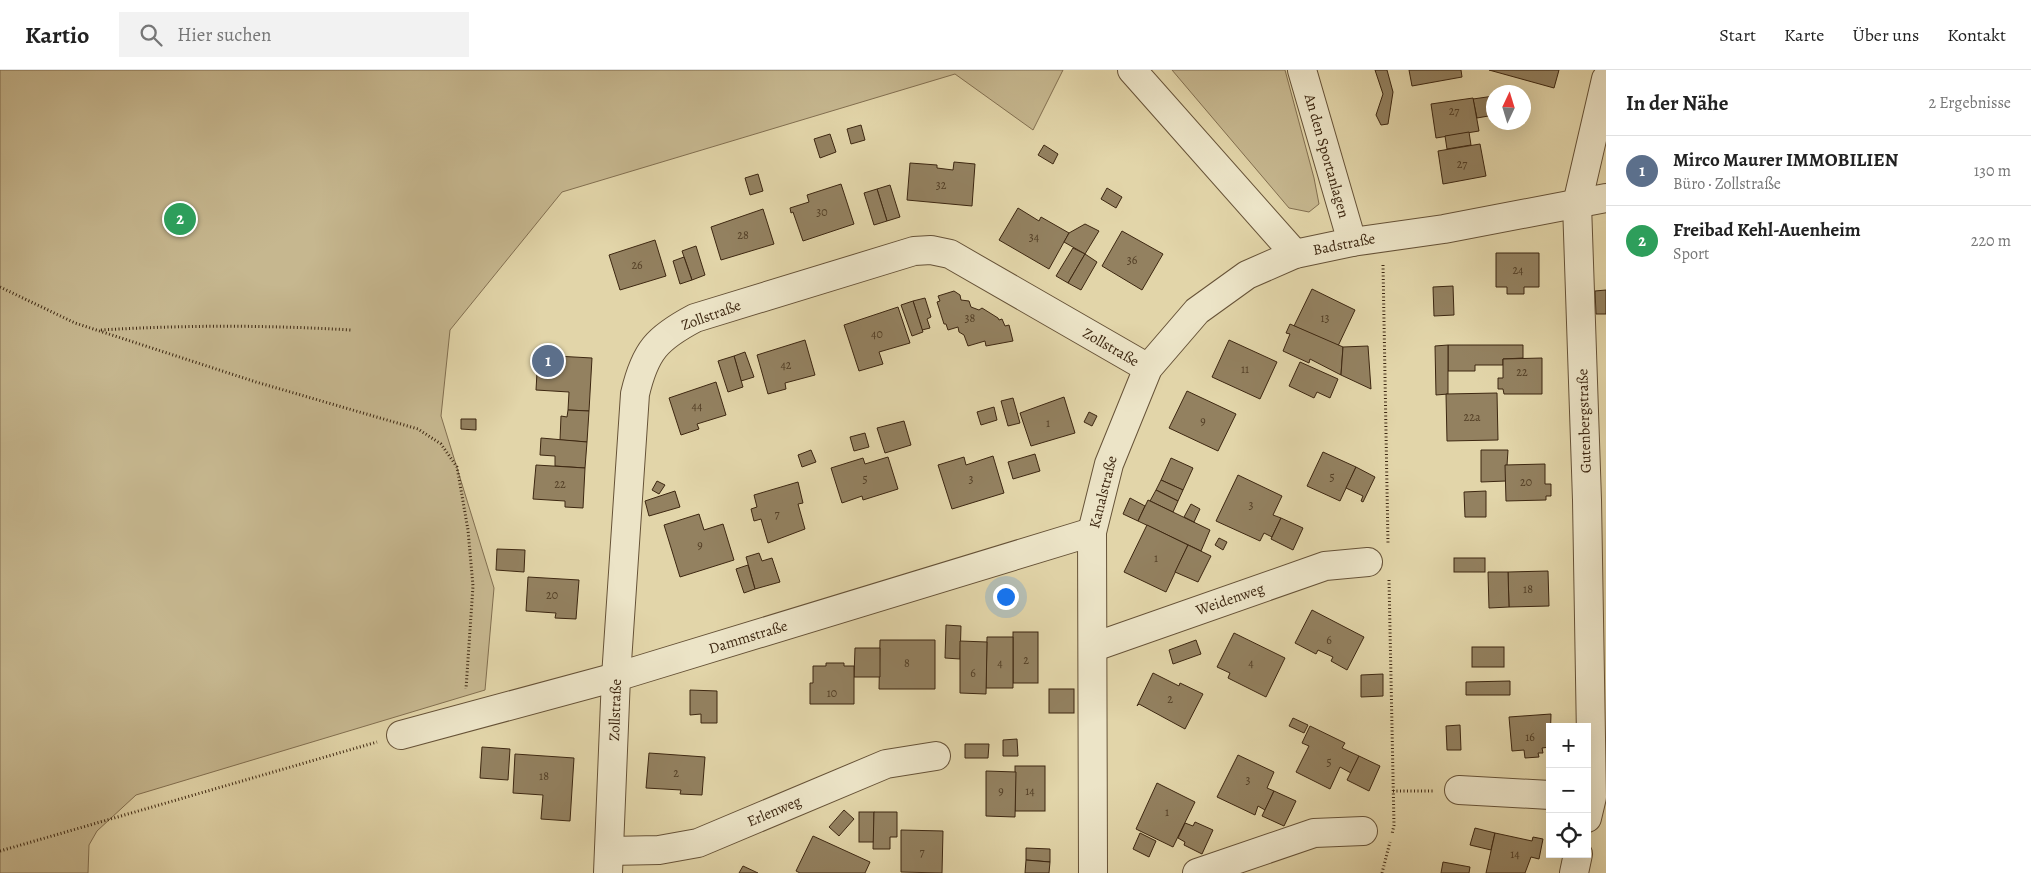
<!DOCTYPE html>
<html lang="de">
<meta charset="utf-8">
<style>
body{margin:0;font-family:Alegreya,serif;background:#f2f2f2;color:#222}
.controls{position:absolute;right:15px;bottom:15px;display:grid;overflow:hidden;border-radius:0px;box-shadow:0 5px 20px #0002}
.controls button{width:45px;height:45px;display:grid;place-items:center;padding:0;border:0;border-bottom:1px solid #e0e0e0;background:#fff;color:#222;font:25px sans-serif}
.compass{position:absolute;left:1486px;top:15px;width:45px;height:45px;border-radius:50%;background:#fff;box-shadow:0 5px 20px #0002;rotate:4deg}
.you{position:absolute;left:1005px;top:526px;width:18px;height:18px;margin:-12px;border:4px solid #fff;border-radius:50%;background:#1a73e8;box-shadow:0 0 0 8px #1a73e833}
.badge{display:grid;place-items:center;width:32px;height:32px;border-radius:50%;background:#8f2418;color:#fff;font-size:16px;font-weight:700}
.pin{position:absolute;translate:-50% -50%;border:2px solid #fff;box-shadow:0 1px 5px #0006}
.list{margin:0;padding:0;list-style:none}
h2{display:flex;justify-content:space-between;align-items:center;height:65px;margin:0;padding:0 20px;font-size:21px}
h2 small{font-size:16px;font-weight:400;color:#767676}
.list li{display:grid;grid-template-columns:32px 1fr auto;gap:15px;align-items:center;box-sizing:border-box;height:70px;padding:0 20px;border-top:1px solid #e0e0e0}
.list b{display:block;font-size:19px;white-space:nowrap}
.list p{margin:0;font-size:16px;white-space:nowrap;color:#767676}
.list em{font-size:16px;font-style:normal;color:#767676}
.icon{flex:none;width:28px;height:28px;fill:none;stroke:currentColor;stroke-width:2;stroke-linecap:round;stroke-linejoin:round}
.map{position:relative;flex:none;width:1606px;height:803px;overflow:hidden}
header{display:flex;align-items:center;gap:30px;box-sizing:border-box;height:70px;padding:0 25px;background:#fff;border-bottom:1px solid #e0e0e0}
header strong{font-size:24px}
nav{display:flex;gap:28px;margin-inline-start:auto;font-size:18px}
.search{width:350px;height:45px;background:#f2f2f2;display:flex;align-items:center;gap:12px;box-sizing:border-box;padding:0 18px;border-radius:0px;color:#767676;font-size:19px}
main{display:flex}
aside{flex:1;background:#fff}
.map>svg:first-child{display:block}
.green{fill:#c6b78f;stroke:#826f50}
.building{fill:#938160;stroke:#3d2711}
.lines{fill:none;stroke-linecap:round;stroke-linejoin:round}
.minor-casing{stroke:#665237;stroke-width:30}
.path{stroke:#3d2711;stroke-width:3;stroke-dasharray:1 2.5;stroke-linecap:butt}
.minor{stroke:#ece4c7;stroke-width:28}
.labels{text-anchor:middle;stroke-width:4.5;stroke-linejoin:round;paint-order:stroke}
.number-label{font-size:12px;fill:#523e25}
.street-label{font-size:15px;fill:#3d2711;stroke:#ece4c7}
</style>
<header>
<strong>Kartio</strong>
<div class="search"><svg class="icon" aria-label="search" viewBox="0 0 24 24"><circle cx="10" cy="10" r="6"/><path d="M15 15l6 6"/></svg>Hier suchen</div>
<nav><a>Start</a><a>Karte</a><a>Über uns</a><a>Kontakt</a></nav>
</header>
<main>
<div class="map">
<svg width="1606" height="803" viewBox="0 0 1606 803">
<rect width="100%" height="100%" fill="#e2d5a9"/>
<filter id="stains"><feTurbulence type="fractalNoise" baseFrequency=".004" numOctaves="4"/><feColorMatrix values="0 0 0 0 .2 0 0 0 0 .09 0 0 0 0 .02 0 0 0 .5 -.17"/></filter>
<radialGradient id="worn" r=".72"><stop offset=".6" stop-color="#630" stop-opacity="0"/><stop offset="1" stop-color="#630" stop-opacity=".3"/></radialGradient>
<!-- green -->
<g class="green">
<polygon points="0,0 1063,0 1033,60 955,4 562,122 450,260 441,346 494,518 485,620 136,725 97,761 89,775 88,803 0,803"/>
<polygon points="1172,0 1285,0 1314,108 1319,134 1309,142 1289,138"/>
</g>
<!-- building -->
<g class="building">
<polygon points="1375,0 1387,0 1393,22 1388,54 1381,55 1376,45 1383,24"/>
<polygon points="1409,0 1461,0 1462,7 1412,16"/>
<polygon points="1489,0 1559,0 1554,18"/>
<polygon points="1494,26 1494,45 1477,48 1473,29"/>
<polygon points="1473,28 1479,61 1436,68 1431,34"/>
<polygon points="861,55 865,70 851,74 847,59"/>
<polygon points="1469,62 1471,75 1447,79 1445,66"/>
<polygon points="830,64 836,82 820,88 814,69"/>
<polygon points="1480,74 1486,106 1443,114 1438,81"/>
<polygon points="1044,75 1058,84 1053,94 1038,85"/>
<polygon points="954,92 975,94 972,136 907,130 910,93 937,95 937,98 953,100"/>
<polygon points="758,104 763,121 750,125 745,108"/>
<polygon points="841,114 854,154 803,171 793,142 791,143 790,138 809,132 807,125"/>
<polygon points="890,115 900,147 887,151 877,119"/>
<polygon points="1107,118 1122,127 1116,138 1101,129"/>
<polygon points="877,119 887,151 874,155 864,123"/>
<polygon points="1018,138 1039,151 1041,147 1069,163 1049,199 999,170"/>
<polygon points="763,139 774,174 721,190 711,157"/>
<polygon points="1085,154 1099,161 1085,184 1064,172 1069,163"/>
<polygon points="1122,161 1163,184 1142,220 1102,196"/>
<polygon points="655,170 666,206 620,220 609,185"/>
<polygon points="696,176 705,205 692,210 682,181"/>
<polygon points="1073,178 1085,184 1068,213 1056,206"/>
<polygon points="1496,183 1539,183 1539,217 1524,217 1524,224 1507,224 1507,217 1496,217"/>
<polygon points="1085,184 1097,192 1081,220 1068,213"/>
<polygon points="684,187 692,210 680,214 673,191"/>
<polygon points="1453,216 1454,245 1434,246 1433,217"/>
<polygon points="1312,219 1355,240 1338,276 1294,256"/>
<polygon points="1606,220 1606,244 1596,244 1595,221"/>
<polygon points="954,221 960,225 961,230 969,231 971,237 979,240 982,238 998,248 999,250 1002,249 1005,256 1009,255 1013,271 986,276 985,271 968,276 964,265 959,262 958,257 948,260 946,254 944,254 937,232 940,231 938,226"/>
<polygon points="925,228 931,247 927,249 930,258 922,260 913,231"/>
<polygon points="913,231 923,262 912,266 901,235"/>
<polygon points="898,237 910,273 879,282 883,294 859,301 844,255"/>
<polygon points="1290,254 1343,277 1341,305 1310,289 1309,293 1283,281 1290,264 1286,263"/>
<polygon points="805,270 815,305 785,313 786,319 768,324 757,285"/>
<polygon points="1229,270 1277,292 1260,329 1212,307"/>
<polygon points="1448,275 1523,275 1523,288 1503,289 1503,295 1475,295 1475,301 1448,301"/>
<polygon points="1448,275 1448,324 1436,325 1435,276"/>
<polygon points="1368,276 1371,319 1341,305 1343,277"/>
<polygon points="745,282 754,307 741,311 734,286"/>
<polygon points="538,285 592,288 589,341 568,340 569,322 536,320"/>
<polygon points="734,286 743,317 728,322 718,291"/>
<polygon points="1542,288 1542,324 1504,324 1503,319 1498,319 1498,308 1503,308 1503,289"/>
<polygon points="1300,292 1338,309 1330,328 1317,322 1314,328 1289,316"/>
<polygon points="716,312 726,345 697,354 699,359 681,365 669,328"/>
<polygon points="1187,321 1236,344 1218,381 1169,358"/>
<polygon points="1497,323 1498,370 1447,371 1446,324"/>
<polygon points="1064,327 1075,363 1031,376 1020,343"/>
<polygon points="1013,328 1020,353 1008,356 1001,331"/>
<polygon points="994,337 997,350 981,355 977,342"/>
<polygon points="568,340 589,341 587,372 560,370 561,346 567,347"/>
<polygon points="1089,342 1097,346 1092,356 1084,352"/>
<polygon points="461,349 476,349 476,360 461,359"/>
<polygon points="904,351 911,375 885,383 877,358"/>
<polygon points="865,363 869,377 854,381 850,367"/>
<polygon points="541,368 587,372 585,398 555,396 555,386 540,385"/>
<polygon points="811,380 816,392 802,397 798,385"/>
<polygon points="1481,380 1508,380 1506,411 1481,412"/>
<polygon points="1323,382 1356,397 1340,431 1307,416"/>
<polygon points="1035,384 1040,401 1013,409 1008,392"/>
<polygon points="993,386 1004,423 952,439 938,395 964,387 966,395"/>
<polygon points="888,387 898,419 863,430 862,426 842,433 831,398 863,388 865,394"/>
<polygon points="1171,388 1193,398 1183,420 1161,410"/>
<polygon points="1545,394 1545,414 1551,414 1551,426 1546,426 1546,430 1506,431 1505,395"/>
<polygon points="536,395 585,398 583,438 565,437 565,431 533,429"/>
<polygon points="1356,397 1375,407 1363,432 1361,431 1363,426 1346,418"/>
<polygon points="1238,405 1282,426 1273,445 1281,448 1272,467 1264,463 1260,471 1216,451"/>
<polygon points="1161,410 1183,420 1178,431 1156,420"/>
<polygon points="657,411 665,415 659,424 652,420"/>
<polygon points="798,412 803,433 798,434 805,459 768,473 761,449 754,451 751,439 757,437 754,425"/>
<polygon points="1156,420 1178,431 1173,442 1150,431"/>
<polygon points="675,421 680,437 649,446 645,431"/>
<polygon points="1486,421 1486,447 1465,447 1464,422"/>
<polygon points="1130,428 1145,436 1138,451 1123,444"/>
<polygon points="1148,430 1210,460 1201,481 1138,451"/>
<polygon points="1191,434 1200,439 1194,452 1184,447"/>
<polygon points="699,444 704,460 723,454 734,490 680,507 664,455"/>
<polygon points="1281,448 1303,458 1293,480 1271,469"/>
<polygon points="1147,455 1188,475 1166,522 1124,502"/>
<polygon points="1219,468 1227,472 1223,480 1215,475"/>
<polygon points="1188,475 1211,486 1198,512 1175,502"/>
<polygon points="497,479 525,480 524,502 496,500"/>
<polygon points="759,483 762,491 772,488 780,512 755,519 746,487"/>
<rect x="1454" y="488" width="31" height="14"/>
<polygon points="748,495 755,519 744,523 736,499"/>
<polygon points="1548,501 1549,536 1509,537 1508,502"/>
<polygon points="1488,502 1508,502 1509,537 1489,538"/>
<polygon points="528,507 579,510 576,549 555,548 556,543 526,541"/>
<polygon points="1312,540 1364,567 1347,600 1331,591 1333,587 1318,580 1316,584 1295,573"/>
<polygon points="946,555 961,556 960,589 945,588"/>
<rect x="1013" y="562" width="25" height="51"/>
<polygon points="1234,563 1285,588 1266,627 1228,608 1230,603 1217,597"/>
<polygon points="987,567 1013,567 1013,618 986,618"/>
<polygon points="880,570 935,570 935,619 879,619"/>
<polygon points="1196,570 1201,584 1173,594 1169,580"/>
<polygon points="960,571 987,572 986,624 960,623"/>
<rect x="1472" y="577" width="32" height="20"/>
<polygon points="855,578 880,578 880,607 854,607"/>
<polygon points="826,593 844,593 844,596 854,596 854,634 810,634 810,613 813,613 813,596 826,596"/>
<polygon points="1153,603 1179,616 1180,613 1203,624 1185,659 1139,634 1137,636"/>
<polygon points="1383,604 1383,626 1361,627 1361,605"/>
<polygon points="1510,611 1510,625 1466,625 1466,612"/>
<rect x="1049" y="619" width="25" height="24"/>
<polygon points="690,620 717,621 717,653 701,653 701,644 690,645"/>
<polygon points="1551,644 1550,677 1542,678 1543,683 1538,683 1539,687 1525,688 1524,680 1512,681 1509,647"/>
<polygon points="1293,648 1308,655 1304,663 1289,656"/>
<polygon points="1460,655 1461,680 1447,680 1446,656"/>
<polygon points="1310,656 1345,673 1342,678 1359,686 1351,703 1340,697 1330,719 1296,702 1309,676 1302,673"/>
<polygon points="1017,669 1018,686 1003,686 1003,670"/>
<polygon points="965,674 989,674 988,688 965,688"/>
<polygon points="482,677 510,679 508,710 480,708"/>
<polygon points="649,683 705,687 702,725 680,724 681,720 646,718"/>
<polygon points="515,684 574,688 570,751 541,749 543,725 513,723"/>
<polygon points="1238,685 1274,702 1267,718 1274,721 1265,740 1258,736 1255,745 1217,727"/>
<polygon points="1359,686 1380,696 1369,721 1347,710"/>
<rect x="1015" y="696" width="30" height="45"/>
<polygon points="986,701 1016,702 1015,747 986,746"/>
<polygon points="1157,713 1195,732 1173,777 1136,759"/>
<polygon points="1274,721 1296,731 1284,756 1262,746"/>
<polygon points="844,740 854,749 839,766 829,757"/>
<rect x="859" y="742" width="15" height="30"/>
<polygon points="874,742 897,742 897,767 890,767 890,779 873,779"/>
<polygon points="1195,752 1213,760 1202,784 1184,775 1185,772 1178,768 1185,753 1193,756"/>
<polygon points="1475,758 1495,763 1491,780 1470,775"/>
<polygon points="901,760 943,761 942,803 901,802"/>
<polygon points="1140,763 1156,771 1149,787 1133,779"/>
<polygon points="1495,763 1532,771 1533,767 1543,769 1539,789 1531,787 1525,803 1486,803"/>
<polygon points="813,766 870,792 865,803 800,803 796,801"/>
<polygon points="1026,778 1050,779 1050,792 1026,790"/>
<polygon points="1026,790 1050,792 1049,803 1025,803"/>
<polygon points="1443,792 1470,797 1469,803 1441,803"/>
<polygon points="743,796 758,803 739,803"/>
</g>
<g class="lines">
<!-- minor casing -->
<g class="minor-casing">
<g id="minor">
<polyline points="1132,0 1295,184"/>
<polyline points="1302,0 1352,172"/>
<polyline points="1094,577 1325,496 1368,492"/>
<polyline points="401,665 616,607 1092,462"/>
<polyline points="1459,720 1550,725"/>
<polyline points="1587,748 1592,727 1587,430 1577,134 1606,9"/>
<polyline points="609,781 659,780 698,773 886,694 936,686"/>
<path d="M608,803l8,-196 19,-283c10,-43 22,-56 60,-76l219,-67 17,-1 19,4 198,114"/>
<polyline points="1093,803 1092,462 1109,394 1148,298 1197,241 1247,205 1295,184 1352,172 1444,159 1606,128"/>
<polyline points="1197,803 1314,763 1363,761"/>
<polyline points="1574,803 1578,784"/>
</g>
</g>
<!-- path -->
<g class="path">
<polyline points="1383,195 1388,474"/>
<polyline points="0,217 75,253 256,312 418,359 441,374 457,397 468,460 473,516 466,619"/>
<path d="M101,260c84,-5 166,-5 250,0"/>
<polyline points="1389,510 1394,755 1392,764"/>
<polyline points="1393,721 1434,721"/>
<polyline points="0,781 377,672"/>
<polyline points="1382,803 1390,772"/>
</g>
<!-- minor -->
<use href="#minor" class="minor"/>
</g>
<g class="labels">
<!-- number labels -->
<g class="number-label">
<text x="1454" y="45">27</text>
<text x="1462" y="98">27</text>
<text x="941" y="119">32</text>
<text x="822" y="146">30</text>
<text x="743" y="169">28</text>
<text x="1034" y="171">34</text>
<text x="1132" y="194">36</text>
<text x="637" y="199">26</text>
<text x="1518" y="204">24</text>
<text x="970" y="252">38</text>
<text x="1325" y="252">13</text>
<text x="877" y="268">40</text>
<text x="786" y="299">42</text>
<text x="1245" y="303">11</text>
<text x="1522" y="306">22</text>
<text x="697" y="340">44</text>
<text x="1472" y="351">22a</text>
<text x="1203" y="355">9</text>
<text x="1048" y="357">1</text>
<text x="1332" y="411">5</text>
<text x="865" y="413">5</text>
<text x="971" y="413">3</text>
<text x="1526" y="416">20</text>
<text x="560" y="418">22</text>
<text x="1251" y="439">3</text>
<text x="777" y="448">7</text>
<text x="700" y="479">9</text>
<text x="1156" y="492">1</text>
<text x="1528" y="523">18</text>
<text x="552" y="529">20</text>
<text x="1329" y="574">6</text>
<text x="1026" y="594">2</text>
<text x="907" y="597">8</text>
<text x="1000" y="597">4</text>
<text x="1251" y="597">4</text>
<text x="973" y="607">6</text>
<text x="832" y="627">10</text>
<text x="1170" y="633">2</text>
<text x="1530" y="671">16</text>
<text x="1329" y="696">5</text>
<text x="676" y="707">2</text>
<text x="544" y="710">18</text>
<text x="1248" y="714">3</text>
<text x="1001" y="725">9</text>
<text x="1030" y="725">14</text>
<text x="1167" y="746">1</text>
<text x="922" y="786">7</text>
<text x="1515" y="788">14</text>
</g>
<!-- street labels -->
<g class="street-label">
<text transform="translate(1327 86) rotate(74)" y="5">An den Sportanlagen</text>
<text transform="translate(1344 174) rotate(-11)" y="5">Badstraße</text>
<text transform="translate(711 245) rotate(-20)" y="5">Zollstraße</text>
<text transform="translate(1111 277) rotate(30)" y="5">Zollstraße</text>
<text transform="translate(1584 351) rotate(-92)" y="5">Gutenbergstraße</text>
<text transform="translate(1103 422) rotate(-76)" y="5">Kanalstraße</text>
<text transform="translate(1230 529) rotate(-19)" y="5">Weidenweg</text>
<text transform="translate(748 567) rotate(-17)" y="5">Dammstraße</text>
<text transform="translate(615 640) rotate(-88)" y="5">Zollstraße</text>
<text transform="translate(774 741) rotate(-23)" y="5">Erlenweg</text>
</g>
</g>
<rect width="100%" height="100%" filter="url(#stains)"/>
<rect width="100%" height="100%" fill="url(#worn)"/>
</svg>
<div class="controls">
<button>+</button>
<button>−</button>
<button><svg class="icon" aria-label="locate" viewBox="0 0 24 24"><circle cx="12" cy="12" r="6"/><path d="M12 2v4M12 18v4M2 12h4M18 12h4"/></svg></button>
</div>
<svg class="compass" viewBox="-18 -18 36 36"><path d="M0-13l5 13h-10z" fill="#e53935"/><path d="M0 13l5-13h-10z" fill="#767676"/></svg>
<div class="you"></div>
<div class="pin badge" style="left:548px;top:291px;background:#5c6f8a">1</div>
<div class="pin badge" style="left:180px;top:149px;background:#2e9e5b">2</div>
</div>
<aside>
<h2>In der Nähe<small>2 Ergebnisse</small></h2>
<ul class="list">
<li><span class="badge" style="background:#5c6f8a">1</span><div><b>Mirco Maurer IMMOBILIEN</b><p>Büro · Zollstraße</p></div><em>130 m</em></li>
<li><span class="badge" style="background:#2e9e5b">2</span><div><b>Freibad Kehl-Auenheim</b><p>Sport</p></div><em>220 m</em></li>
</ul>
</aside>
</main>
